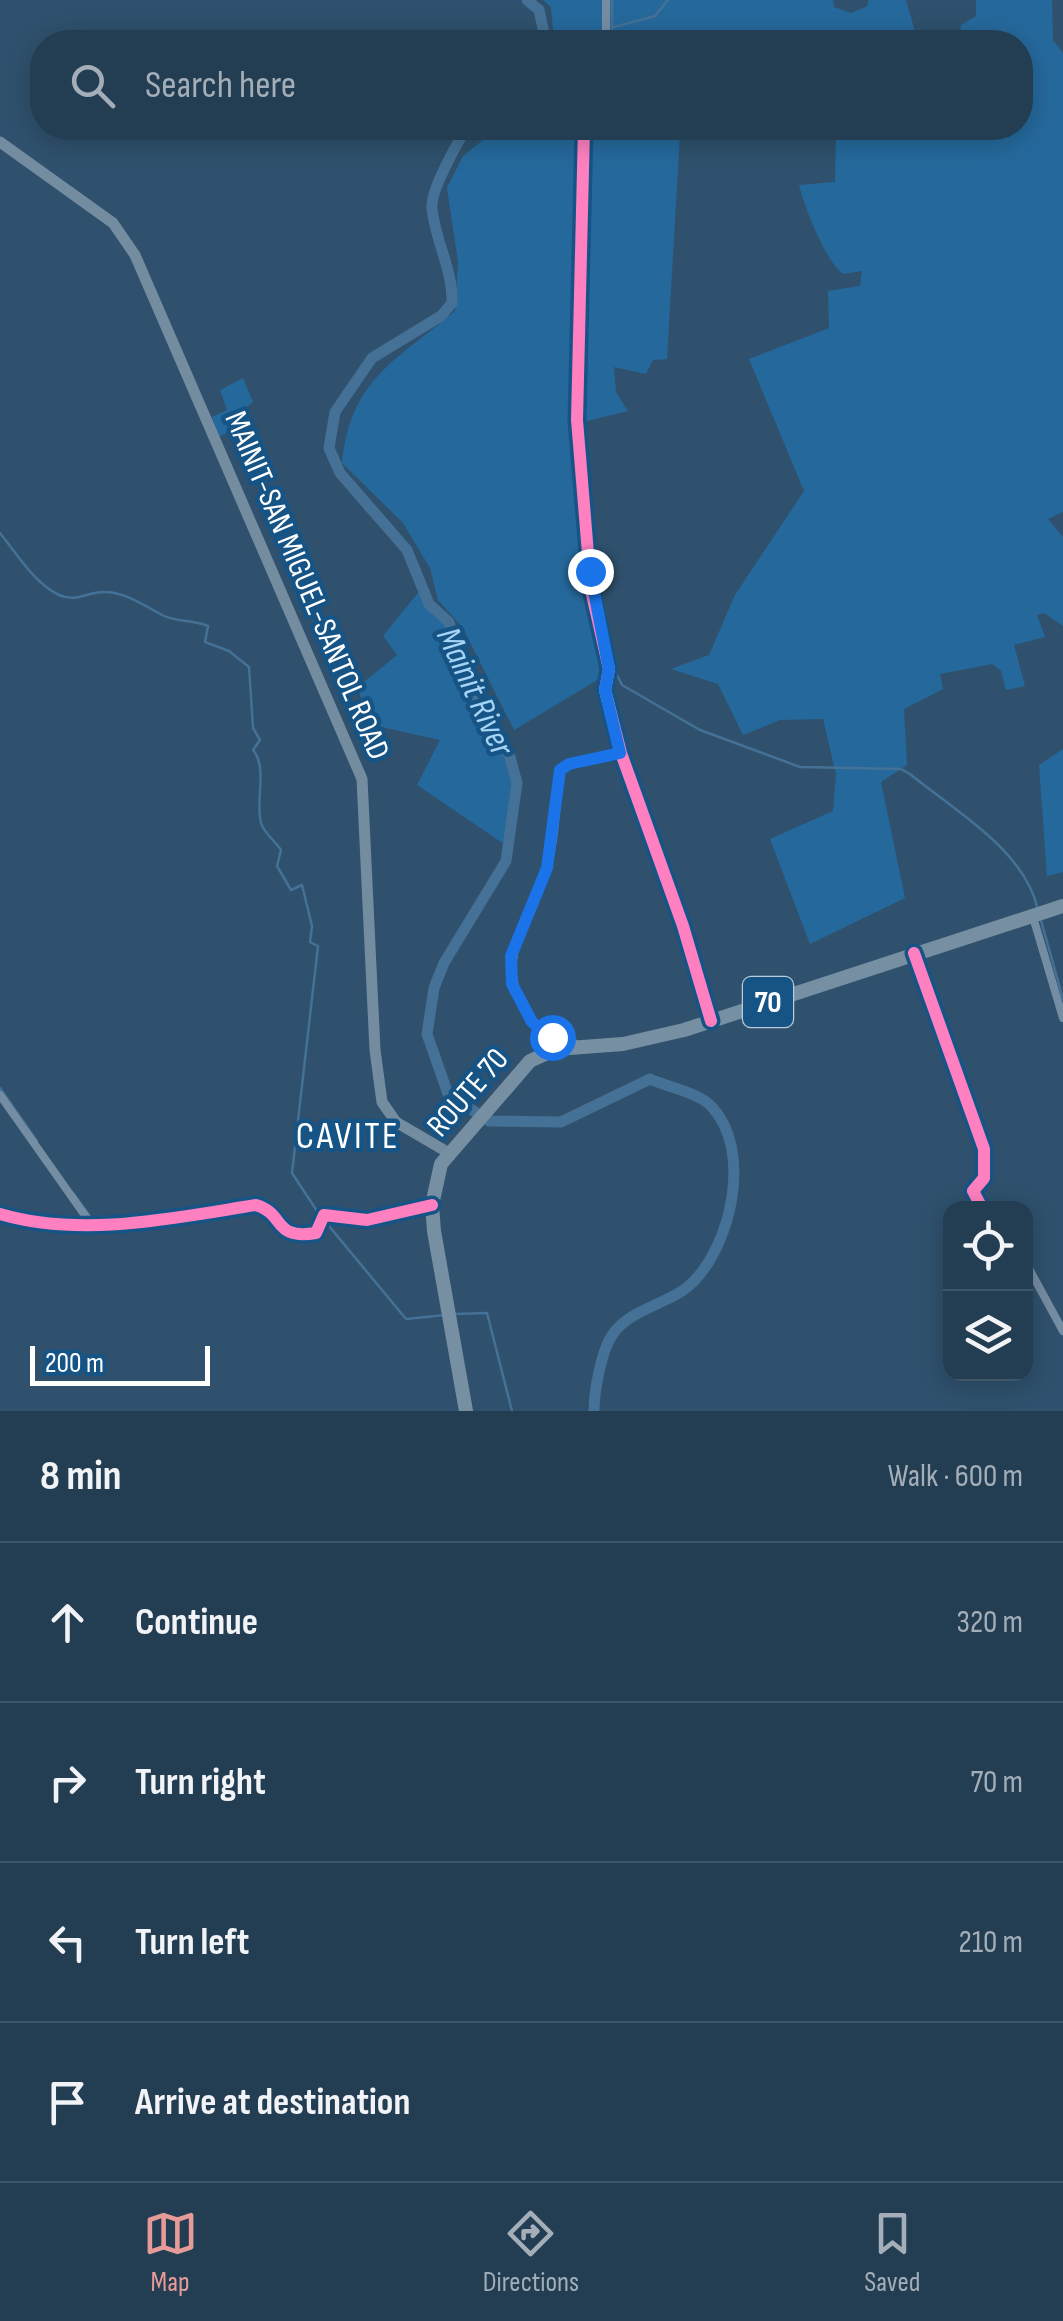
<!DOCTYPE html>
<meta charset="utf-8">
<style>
body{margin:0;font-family:"Sofia Sans Condensed",sans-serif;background:#2f485c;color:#f1f3f6}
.controls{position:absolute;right:30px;bottom:30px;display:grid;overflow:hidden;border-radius:20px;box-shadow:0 5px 25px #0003}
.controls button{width:90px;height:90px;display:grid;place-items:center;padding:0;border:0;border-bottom:2px solid #405669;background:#233d52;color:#f1f3f6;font:50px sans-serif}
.scale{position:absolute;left:30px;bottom:25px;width:180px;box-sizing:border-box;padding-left:10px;border:5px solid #fff;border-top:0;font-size:28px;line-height:35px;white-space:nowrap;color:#fff;-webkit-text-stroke:8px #165486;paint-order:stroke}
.stop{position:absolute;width:30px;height:30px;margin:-22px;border:8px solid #1a73e8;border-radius:50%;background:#fff}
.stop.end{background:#1a73e8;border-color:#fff;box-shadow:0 2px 10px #0008}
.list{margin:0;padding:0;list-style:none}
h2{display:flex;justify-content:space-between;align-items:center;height:130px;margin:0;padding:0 40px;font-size:42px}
h2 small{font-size:32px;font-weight:400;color:#a3aeb8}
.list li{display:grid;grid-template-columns:65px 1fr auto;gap:30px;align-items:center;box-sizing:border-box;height:160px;padding:0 40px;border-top:2px solid #405669}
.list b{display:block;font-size:38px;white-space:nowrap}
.list em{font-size:32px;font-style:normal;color:#a3aeb8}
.icon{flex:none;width:55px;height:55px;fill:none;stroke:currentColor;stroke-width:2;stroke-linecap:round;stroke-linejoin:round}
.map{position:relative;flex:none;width:1063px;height:1411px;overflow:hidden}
.search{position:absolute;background:#233d52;box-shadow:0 5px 25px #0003;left:30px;right:30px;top:30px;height:110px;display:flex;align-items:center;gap:25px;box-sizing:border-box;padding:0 35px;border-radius:40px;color:#a3aeb8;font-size:38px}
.sheet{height:770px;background:#233d52}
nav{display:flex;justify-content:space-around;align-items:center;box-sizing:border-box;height:140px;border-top:2px solid #405669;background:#233d52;font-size:28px;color:#a3aeb8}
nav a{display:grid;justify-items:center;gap:5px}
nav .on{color:#e69b98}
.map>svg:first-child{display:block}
.green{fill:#25699c}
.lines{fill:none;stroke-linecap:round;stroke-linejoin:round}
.stream{stroke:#447195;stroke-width:2.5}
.river{stroke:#447195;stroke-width:11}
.street{stroke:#758da3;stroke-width:8}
.primary{stroke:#748ca0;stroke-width:11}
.highway{stroke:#778fa2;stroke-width:14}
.cycleway-casing{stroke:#165486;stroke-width:19}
.cycleway{stroke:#ff80c0;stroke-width:12}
.route{stroke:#1a73e8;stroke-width:12}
.labels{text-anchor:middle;stroke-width:9;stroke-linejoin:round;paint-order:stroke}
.shield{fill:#165486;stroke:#b9ccdb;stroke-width:2.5}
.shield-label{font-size:30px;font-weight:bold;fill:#fff}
.street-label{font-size:32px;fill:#fff;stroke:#165486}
.water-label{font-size:35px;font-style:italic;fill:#a6d4f5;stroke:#165486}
.quarter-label{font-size:38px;letter-spacing:2.5px;fill:#fff;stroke:#165486}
</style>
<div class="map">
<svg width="1063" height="1411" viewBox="0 0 1063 1411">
<rect width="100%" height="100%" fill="#2f516d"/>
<!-- green -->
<g class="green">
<polygon points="543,0 833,0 834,7 851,13 868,6 868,0 906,0 916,35 941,37 941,42 554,42 551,7"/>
<path d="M976,0h76l1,40 10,13v459l-15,7 15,18v89l-19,-13 -7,2 8,22 -31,8 11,41 -19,4 -5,-19 -9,-7 -52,10 3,15 -39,20 3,56 -26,17 24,116 -95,46 -40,-105 63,-28 3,-37 -13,-55 -43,1 -37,15 -25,-51 -47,-15 38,-14 26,-60 69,-104 -55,-132 80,-31 -1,-37 32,-5 2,-15 -19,3c-17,-12 -39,-68 -44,-89l36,-3 1,-54h184v-86h-62l3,-17 15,-9z"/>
<path d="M498,128h260l-78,6 -13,225 -14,1 -7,14 -32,-7 2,25 12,19 -49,12 23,235 12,12 -100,60 -51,-102 -25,-28 -8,-32 -27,-45 -61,-60c9,-85 54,-102 113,-152l3,-49 -11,-74 16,-32z"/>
<polygon points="243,378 253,402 236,416 237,428 218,437 212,417 227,410 220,390"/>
<polygon points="421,589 449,622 478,708 510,757 517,783 507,846 417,785 440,740 368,724 358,687 397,655 383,636"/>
<polygon points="1063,749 1063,872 1047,876 1039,765"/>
</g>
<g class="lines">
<!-- stream -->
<g class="stream">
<polyline points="614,27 655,16 668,0"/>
<polyline points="612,42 612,0"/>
<polyline points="587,146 590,128"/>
<polyline points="582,366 586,199"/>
<path d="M0,533c16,20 35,51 59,62 18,8 29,-4 46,-3 20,0 40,14 57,23 13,7 31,5 46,11l-3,16 24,9 20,16 4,61 7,12 -7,10c15,18 2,50 8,73 3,10 14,18 20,27l-4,16 14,24 11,-5 10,41 -2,16 8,4 -26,227 27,41"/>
<path d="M612,665l10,20 78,45 100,37 101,2 9,5c45,37 115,76 128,136"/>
<polyline points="1040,917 1063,999"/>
<polyline points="0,1088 37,1141"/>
<polyline points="73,1193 90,1216"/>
<polyline points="324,1220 406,1319 445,1315"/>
<polyline points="453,1314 487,1313 512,1411"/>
</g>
<!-- river -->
<g class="river">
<polyline points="527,0 539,10 546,42"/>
<path d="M466,128c-9,16 -36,63 -34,80 3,33 21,61 20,95l-11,13 -69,42 -37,54 -6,36 11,25 67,77 22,54 20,18 19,65 42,70 7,26 -11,78 -62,102 -10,25 -7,46 21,60 41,27 72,1 89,-43c17,8 50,14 62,28 40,43 20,136 -19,175 -21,22 -65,26 -82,55 -10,16 -17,55 -17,74"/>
</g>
<!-- street -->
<g class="street">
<polyline points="606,42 606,0"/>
<polyline points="584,128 577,420 591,590 609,669 605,690 621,753 683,926 711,1021"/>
<polyline points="1033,917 1063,1018"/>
<polyline points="914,953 984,1149 984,1178 973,1191 982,1208"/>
<path d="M574,1043c-28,-7 -40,-15 -53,-41 -24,-47 10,-86 25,-131 10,-31 10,-68 14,-101l9,-6 52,-11"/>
<polyline points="0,1095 91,1224"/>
<path d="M0,1214c82,24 173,4 256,-9 30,9 16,35 60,28l8,-18 43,5 65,-15"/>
<polyline points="1026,1263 1063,1331"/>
</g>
<!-- primary -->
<polyline class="primary" points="0,142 113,223 135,255 362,779 375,1050 382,1102 396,1122 449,1153"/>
<!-- highway -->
<polyline class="highway" points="466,1411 434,1231 432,1205 441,1164 530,1061 556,1049 623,1044 684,1030 1063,906"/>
<!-- cycleway casing -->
<g class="cycleway-casing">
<g id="cycleway">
<polyline points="584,128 577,420 591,590 609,669 605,690 621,753 683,926 711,1021"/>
<polyline points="914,953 984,1149 984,1178 973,1191 982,1208"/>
<path d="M0,1214c82,24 173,4 256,-9 30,9 16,35 60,28l8,-18 43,5 65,-15"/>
</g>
</g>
<!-- cycleway -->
<use href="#cycleway" class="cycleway"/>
</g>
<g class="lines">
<!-- route -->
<polyline class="route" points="552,1037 532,1022 512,984 511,956 547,868 560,770 569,764 620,753 605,690 609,669 590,571"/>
</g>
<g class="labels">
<!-- shield labels -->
<rect class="shield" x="743" y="977" width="50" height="50" rx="8"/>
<g class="shield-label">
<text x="768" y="1012">70</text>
</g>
<!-- street labels -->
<g class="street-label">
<text transform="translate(308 585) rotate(67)" y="11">MAINIT-SAN MIGUEL-SANTOL ROAD</text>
<text transform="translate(467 1092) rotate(-49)" y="11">ROUTE 70</text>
</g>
<!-- water labels -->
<g class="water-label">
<text transform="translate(476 691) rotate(65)" y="12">Mainit River</text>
</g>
<!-- quarter labels -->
<g class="quarter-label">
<text x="348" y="1148">CAVITE</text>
</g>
</g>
</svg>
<div class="controls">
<button><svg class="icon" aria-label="locate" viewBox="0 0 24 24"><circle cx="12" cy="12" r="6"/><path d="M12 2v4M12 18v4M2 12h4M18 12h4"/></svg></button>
<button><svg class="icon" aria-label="layers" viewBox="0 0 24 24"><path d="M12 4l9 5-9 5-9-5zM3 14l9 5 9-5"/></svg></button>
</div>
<div class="scale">200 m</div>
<div class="stop" style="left:552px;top:1037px"></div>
<div class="stop end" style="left:590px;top:571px"></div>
<div class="search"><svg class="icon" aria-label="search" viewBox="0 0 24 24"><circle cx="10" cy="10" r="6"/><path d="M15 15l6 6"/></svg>Search here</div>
</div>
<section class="sheet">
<h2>8 min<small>Walk · 600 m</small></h2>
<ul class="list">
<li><svg class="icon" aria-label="ahead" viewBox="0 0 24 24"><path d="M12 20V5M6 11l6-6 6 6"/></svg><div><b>Continue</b></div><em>320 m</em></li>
<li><svg class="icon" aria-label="right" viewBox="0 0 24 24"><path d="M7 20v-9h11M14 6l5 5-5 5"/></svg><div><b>Turn right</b></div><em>70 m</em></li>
<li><svg class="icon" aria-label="left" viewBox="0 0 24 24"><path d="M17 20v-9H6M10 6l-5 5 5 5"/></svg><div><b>Turn left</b></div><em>210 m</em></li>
<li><svg class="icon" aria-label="arrive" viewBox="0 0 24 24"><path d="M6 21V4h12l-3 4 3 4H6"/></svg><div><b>Arrive at destination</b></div></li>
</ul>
</section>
<nav>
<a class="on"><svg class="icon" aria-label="map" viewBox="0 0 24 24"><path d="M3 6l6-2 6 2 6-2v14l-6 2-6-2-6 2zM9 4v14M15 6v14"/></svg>Map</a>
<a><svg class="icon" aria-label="directions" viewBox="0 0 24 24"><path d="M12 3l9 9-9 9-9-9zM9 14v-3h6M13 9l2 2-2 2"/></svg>Directions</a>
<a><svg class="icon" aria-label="saved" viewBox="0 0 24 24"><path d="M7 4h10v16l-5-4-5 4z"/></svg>Saved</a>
</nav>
